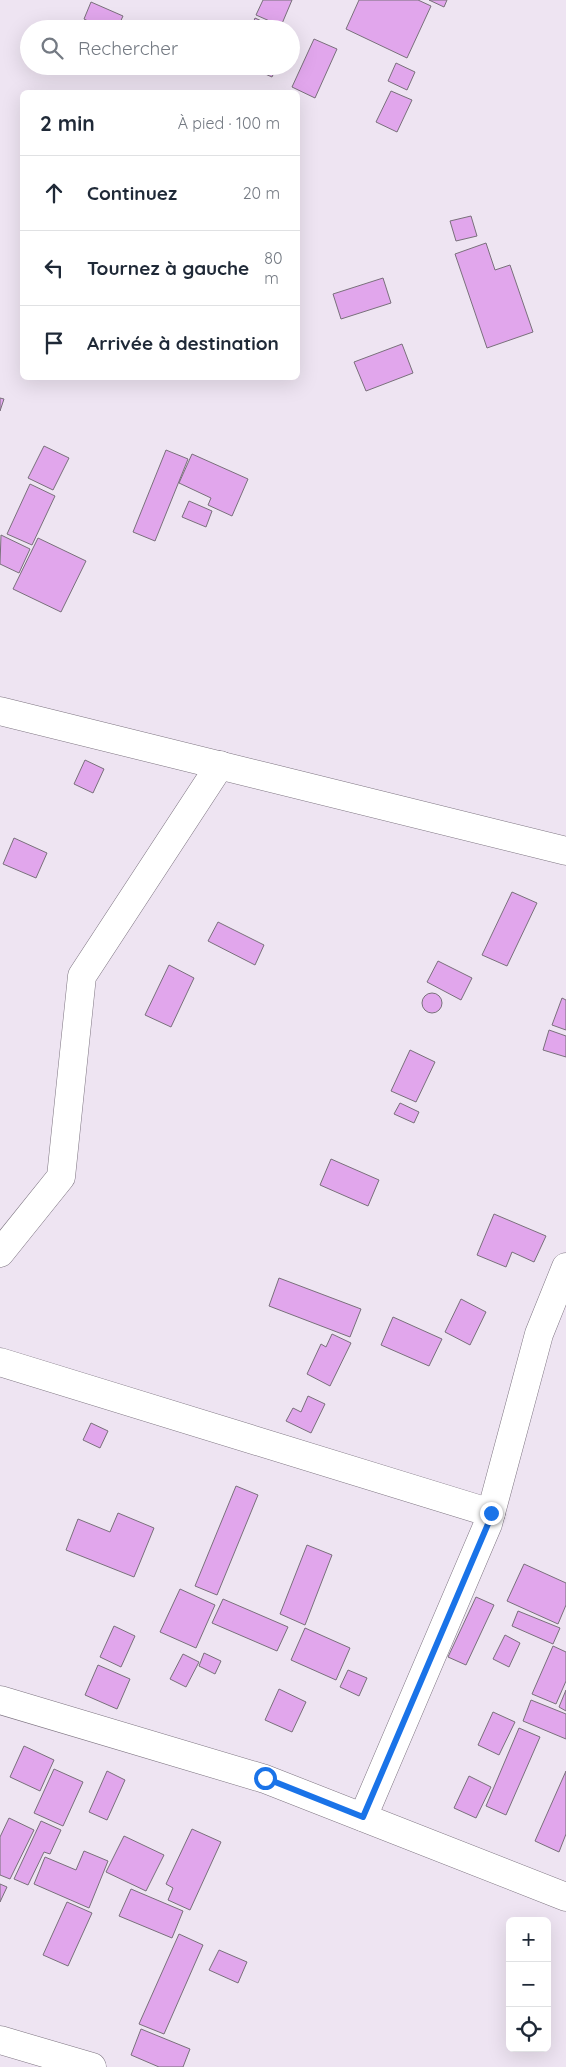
<!DOCTYPE html>
<html lang="fr">
<meta charset="utf-8">
<style>
body{margin:0;font-family:Quicksand,sans-serif;background:#f6f6f7;color:#1f2937}
.controls{position:absolute;right:15px;bottom:15px;display:grid;overflow:hidden;border-radius:8px;box-shadow:0 5px 20px #0002}
.controls button{width:45px;height:45px;display:grid;place-items:center;padding:0;border:0;border-bottom:1px solid #e0e1e3;background:#fff;color:#1f2937;font:25px sans-serif}
.stop{position:absolute;width:15px;height:15px;margin:-11px;border:4px solid #1a73e8;border-radius:50%;background:#fff}
.stop.end{background:#1a73e8;border-color:#fff;box-shadow:0 1px 5px #0008}
.list{margin:0;padding:0;list-style:none}
h2{display:flex;justify-content:space-between;align-items:center;height:65px;margin:0;padding:0 20px;font-size:21px}
h2 small{font-size:16px;font-weight:400;color:#747a83}
.list li{display:grid;grid-template-columns:32px 1fr auto;gap:15px;align-items:center;box-sizing:border-box;height:75px;padding:0 20px;border-top:1px solid #e0e1e3}
.list b{display:block;font-size:19px;white-space:nowrap}
.list em{font-size:16px;font-style:normal;color:#747a83}
.icon{flex:none;width:28px;height:28px;fill:none;stroke:currentColor;stroke-width:2;stroke-linecap:round;stroke-linejoin:round}
.map{position:relative;flex:none;width:566px;height:2067px;overflow:hidden}
.search{position:absolute;background:#fff;box-shadow:0 5px 20px #0002;left:20px;top:20px;width:280px;height:55px;display:flex;align-items:center;gap:12px;box-sizing:border-box;padding:0 18px;border-radius:28px;color:#747a83;font-size:19px}
.panel{position:absolute;background:#fff;box-shadow:0 5px 20px #0002;left:20px;top:90px;width:280px;height:290px;border-radius:8px}
.map>svg:first-child{display:block}
.building{fill:#e1a6ec;stroke:#79707b}
.lines{fill:none;stroke-linecap:round;stroke-linejoin:round}
.minor-casing{stroke:#7d7480;stroke-width:29}
.minor{stroke:#fff;stroke-width:28}
.route{stroke:#1a73e8;stroke-width:6}
</style>
<div class="map">
<svg width="566" height="2067" viewBox="0 0 566 2067">
<rect width="100%" height="100%" fill="#eee4f2"/>
<!-- building -->
<g class="building">
<polygon points="263,0 292,0 281,26 256,15"/>
<polygon points="359,0 418,0 431,6 407,58 346,29"/>
<polygon points="429,0 447,0 444,7"/>
<polygon points="91,2 123,16 117,29 104,29 84,19"/>
<polygon points="255,18 279,29 251,29"/>
<polygon points="314,39 337,49 315,98 292,87"/>
<polygon points="396,63 415,72 407,90 388,81"/>
<polygon points="247,66 277,66 272,77"/>
<polygon points="391,91 412,100 397,132 376,122"/>
<polygon points="471,216 477,236 456,241 450,221"/>
<polygon points="486,243 495,270 510,265 533,332 487,348 455,254"/>
<polygon points="383,278 391,303 341,319 333,294"/>
<polygon points="402,344 413,373 366,391 354,362"/>
<polygon points="0,398 4,399 0,411"/>
<polygon points="44,446 69,458 53,490 28,478"/>
<polygon points="166,450 188,459 155,541 133,532"/>
<polygon points="192,454 248,479 232,516 208,505 211,498 179,483"/>
<polygon points="30,484 55,496 32,545 7,534"/>
<polygon points="189,501 212,511 206,527 182,517"/>
<polygon points="1,535 30,549 19,573 0,564"/>
<polygon points="38,538 86,561 61,612 13,589"/>
<polygon points="85,760 104,769 93,793 74,784"/>
<polygon points="14,838 47,853 36,878 3,864"/>
<polygon points="512,892 537,903 507,966 482,955"/>
<polygon points="218,922 264,945 255,965 208,941"/>
<polygon points="438,961 472,978 461,1000 427,982"/>
<polygon points="169,965 194,978 171,1027 145,1015"/>
<circle cx="432" cy="1003" r="10"/>
<polygon points="562,998 566,1000 566,1030 552,1025"/>
<polygon points="549,1030 566,1036 566,1057 543,1050"/>
<polygon points="410,1050 435,1062 416,1102 391,1091"/>
<polygon points="400,1103 419,1112 414,1123 394,1114"/>
<polygon points="331,1159 379,1180 368,1206 320,1185"/>
<polygon points="494,1214 546,1236 534,1262 512,1252 506,1267 477,1255"/>
<polygon points="279,1278 361,1309 350,1337 269,1306"/>
<polygon points="461,1299 486,1312 470,1345 445,1332"/>
<polygon points="393,1317 442,1339 429,1366 381,1345"/>
<polygon points="332,1334 351,1343 330,1386 307,1374 321,1344 326,1347"/>
<polygon points="308,1396 325,1404 311,1433 286,1421 293,1408 301,1412"/>
<polygon points="91,1423 108,1431 100,1448 83,1440"/>
<polygon points="236,1486 258,1495 217,1595 195,1586"/>
<polygon points="118,1513 154,1528 134,1577 66,1550 78,1519 110,1532"/>
<polygon points="307,1545 332,1555 305,1625 280,1614"/>
<polygon points="524,1564 566,1583 566,1605 558,1624 507,1601"/>
<polygon points="180,1589 215,1605 196,1648 160,1632"/>
<polygon points="476,1597 494,1605 466,1665 448,1657"/>
<polygon points="223,1599 288,1627 277,1651 212,1623"/>
<polygon points="518,1611 560,1628 553,1644 512,1626"/>
<polygon points="114,1626 135,1636 121,1667 100,1657"/>
<polygon points="305,1628 350,1648 336,1680 291,1660"/>
<polygon points="505,1635 520,1643 509,1667 493,1659"/>
<polygon points="553,1646 566,1652 566,1681 556,1704 532,1694"/>
<polygon points="204,1653 221,1661 215,1674 199,1666"/>
<polygon points="183,1654 199,1662 186,1687 170,1679"/>
<polygon points="98,1665 130,1679 117,1709 85,1695"/>
<polygon points="348,1670 367,1678 359,1696 340,1687"/>
<polygon points="279,1689 306,1702 292,1732 265,1720"/>
<polygon points="566,1690 566,1711 559,1707"/>
<polygon points="531,1700 566,1714 566,1739 523,1721"/>
<polygon points="493,1712 515,1722 499,1755 478,1745"/>
<polygon points="519,1728 540,1737 506,1815 486,1806"/>
<polygon points="24,1746 54,1760 40,1791 10,1777"/>
<polygon points="54,1769 83,1782 63,1826 34,1813"/>
<polygon points="107,1771 125,1780 107,1820 89,1812"/>
<polygon points="566,1771 566,1834 559,1852 535,1841"/>
<polygon points="469,1776 491,1787 476,1818 454,1808"/>
<polygon points="9,1818 34,1830 10,1879 0,1875 0,1837"/>
<polygon points="41,1821 61,1830 50,1854 44,1852 28,1885 14,1879"/>
<polygon points="192,1829 221,1842 190,1910 168,1900 173,1888 166,1884"/>
<polygon points="124,1836 164,1855 146,1891 106,1872"/>
<polygon points="84,1851 108,1861 89,1908 34,1884 45,1857 76,1870"/>
<polygon points="0,1884 7,1887 0,1902"/>
<polygon points="131,1889 183,1911 172,1938 119,1916"/>
<polygon points="67,1902 92,1913 68,1966 43,1955"/>
<polygon points="179,1934 203,1945 164,2034 139,2024"/>
<polygon points="219,1950 247,1962 238,1983 209,1970"/>
<polygon points="141,2029 190,2049 183,2067 159,2067 131,2055"/>
</g>
<g class="lines">
<!-- minor casing -->
<g class="minor-casing">
<g id="minor">
<polyline points="0,711 566,851"/>
<polyline points="0,1253 61,1177 82,976 220,765"/>
<polyline points="0,1362 491,1513"/>
<polyline points="0,1700 265,1779 566,1897"/>
<polyline points="363,1817 488,1524 539,1334 566,1267"/>
<polyline points="0,2040 92,2067"/>
</g>
</g>
<!-- minor -->
<use href="#minor" class="minor"/>
</g>
<g class="lines">
<!-- route -->
<polyline class="route" points="265,1778 363,1817 488,1524 491,1513"/>
</g>
</svg>
<div class="controls">
<button>+</button>
<button>−</button>
<button><svg class="icon" aria-label="locate" viewBox="0 0 24 24"><circle cx="12" cy="12" r="6"/><path d="M12 2v4M12 18v4M2 12h4M18 12h4"/></svg></button>
</div>
<div class="stop" style="left:265px;top:1778px"></div>
<div class="stop end" style="left:491px;top:1513px"></div>
<div class="search"><svg class="icon" aria-label="search" viewBox="0 0 24 24"><circle cx="10" cy="10" r="6"/><path d="M15 15l6 6"/></svg>Rechercher</div>
<section class="panel">
<h2>2 min<small>À pied · 100 m</small></h2>
<ul class="list">
<li><svg class="icon" aria-label="ahead" viewBox="0 0 24 24"><path d="M12 20V5M6 11l6-6 6 6"/></svg><div><b>Continuez</b></div><em>20 m</em></li>
<li><svg class="icon" aria-label="left" viewBox="0 0 24 24"><path d="M17 20v-9H6M10 6l-5 5 5 5"/></svg><div><b>Tournez à gauche</b></div><em>80 m</em></li>
<li><svg class="icon" aria-label="arrive" viewBox="0 0 24 24"><path d="M6 21V4h12l-3 4 3 4H6"/></svg><div><b>Arrivée à destination</b></div></li>
</ul>
</section>
</div>
